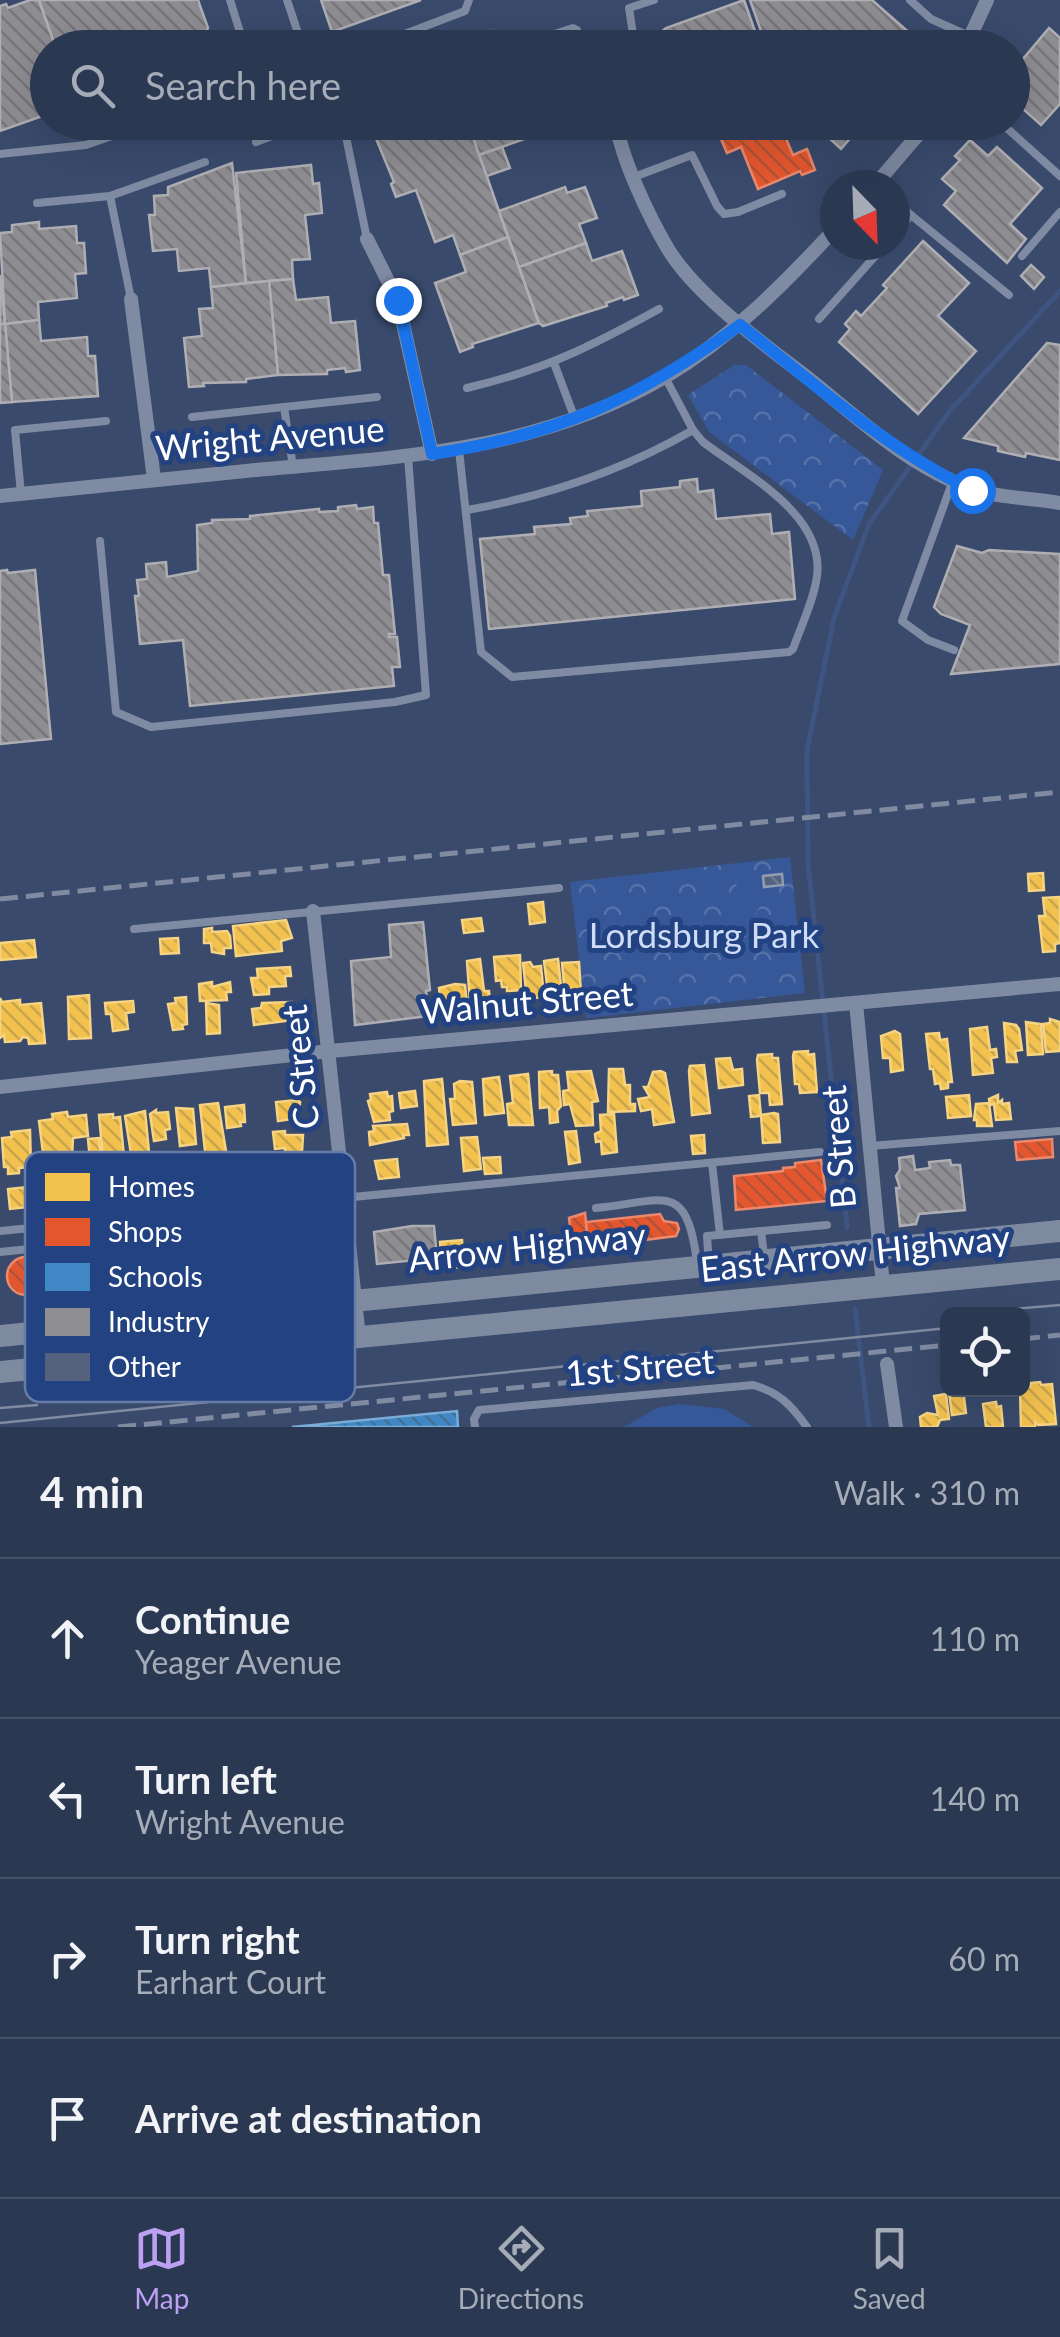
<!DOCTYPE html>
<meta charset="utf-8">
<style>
body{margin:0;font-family:Lato,sans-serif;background:#37435b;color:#f1f3f6}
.controls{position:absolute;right:30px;bottom:30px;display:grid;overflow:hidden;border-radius:15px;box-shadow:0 10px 40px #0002}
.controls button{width:90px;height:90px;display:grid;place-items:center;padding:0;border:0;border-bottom:2px solid #475268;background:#2b3851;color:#f1f3f6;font:50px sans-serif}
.compass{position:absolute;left:820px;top:170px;width:90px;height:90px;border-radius:50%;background:#2b3851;box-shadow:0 10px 40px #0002;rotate:157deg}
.stop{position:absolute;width:30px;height:30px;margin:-22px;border:8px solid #1a73e8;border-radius:50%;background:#fff}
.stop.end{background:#1a73e8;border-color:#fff;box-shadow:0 2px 10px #0008}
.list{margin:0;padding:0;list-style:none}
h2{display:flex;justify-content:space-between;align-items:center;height:130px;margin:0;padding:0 40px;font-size:42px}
h2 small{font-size:32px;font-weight:400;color:#a6acb7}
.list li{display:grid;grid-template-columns:65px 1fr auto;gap:30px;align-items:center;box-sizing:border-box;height:160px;padding:0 40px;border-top:2px solid #475268}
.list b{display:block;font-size:38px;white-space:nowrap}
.list p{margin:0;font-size:32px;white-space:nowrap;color:#a6acb7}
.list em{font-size:32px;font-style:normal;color:#a6acb7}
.icon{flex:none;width:55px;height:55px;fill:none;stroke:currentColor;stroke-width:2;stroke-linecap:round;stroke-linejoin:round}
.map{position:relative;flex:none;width:1060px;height:1427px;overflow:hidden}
.search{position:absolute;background:#2b3851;box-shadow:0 10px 40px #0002;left:30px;right:30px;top:30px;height:110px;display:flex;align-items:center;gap:25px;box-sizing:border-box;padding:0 35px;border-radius:55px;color:#a6acb7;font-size:38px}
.sheet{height:770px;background:#2b3851}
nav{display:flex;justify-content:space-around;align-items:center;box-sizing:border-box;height:140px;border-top:2px solid #475268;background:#2b3851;font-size:28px;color:#a6acb7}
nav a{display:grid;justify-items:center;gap:5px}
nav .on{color:#bca0f2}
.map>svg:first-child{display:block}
.forest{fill:url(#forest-crowns)}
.garden{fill:#375898}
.homes{fill:url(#homes-back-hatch);stroke:#f6d483;stroke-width:2.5}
.shops{fill:url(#shops-back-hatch);stroke:#ec896d;stroke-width:2.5}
.schools{fill:url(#schools-back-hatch);stroke:#79acd6;stroke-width:2.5}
.industry{fill:url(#industry-back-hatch);stroke:#afafb3;stroke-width:2.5}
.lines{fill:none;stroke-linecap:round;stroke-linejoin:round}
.stream{stroke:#3e5481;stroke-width:5}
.building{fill:url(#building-back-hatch);stroke:#929cb1;stroke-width:2.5}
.service{stroke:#7f8ba2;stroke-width:8}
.minor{stroke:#7f8ba2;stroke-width:14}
.primary{stroke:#7d8aa0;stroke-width:22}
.tram{stroke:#808ba2;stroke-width:2.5}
.rail{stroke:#808ba2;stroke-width:5;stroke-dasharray:18 8;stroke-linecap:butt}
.route{stroke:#1a73e8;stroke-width:12}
.labels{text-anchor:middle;stroke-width:10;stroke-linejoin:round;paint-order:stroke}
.street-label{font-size:35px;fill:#fff;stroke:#234282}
.park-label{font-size:35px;fill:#cedcf6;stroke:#234282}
.key{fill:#234282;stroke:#657ba8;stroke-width:2.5}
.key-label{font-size:28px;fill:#fff}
</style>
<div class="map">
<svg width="1060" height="1427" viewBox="0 0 1060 1427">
<defs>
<pattern id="forest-crowns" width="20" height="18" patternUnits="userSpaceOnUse" patternTransform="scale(2.5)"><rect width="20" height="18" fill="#375898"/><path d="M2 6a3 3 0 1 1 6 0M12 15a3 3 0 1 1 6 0" fill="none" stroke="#5571a7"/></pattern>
<pattern id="homes-back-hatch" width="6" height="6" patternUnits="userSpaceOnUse" patternTransform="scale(2.5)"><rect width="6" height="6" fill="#f2c14e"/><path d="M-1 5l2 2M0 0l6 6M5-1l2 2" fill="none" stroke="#c8a44e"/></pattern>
<pattern id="shops-back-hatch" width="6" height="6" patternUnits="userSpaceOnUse" patternTransform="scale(2.5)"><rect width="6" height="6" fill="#e4572e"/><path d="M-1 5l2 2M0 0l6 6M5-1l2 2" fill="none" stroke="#af5338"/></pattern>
<pattern id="schools-back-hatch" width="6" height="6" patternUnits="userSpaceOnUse" patternTransform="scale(2.5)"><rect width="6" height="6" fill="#3f88c5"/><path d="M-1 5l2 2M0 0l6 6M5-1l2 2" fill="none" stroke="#447095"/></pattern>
<pattern id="industry-back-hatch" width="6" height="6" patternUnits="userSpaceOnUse" patternTransform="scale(2.5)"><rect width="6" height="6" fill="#8d8d92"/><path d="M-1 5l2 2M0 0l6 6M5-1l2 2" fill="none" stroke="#76767a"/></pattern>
<pattern id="building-back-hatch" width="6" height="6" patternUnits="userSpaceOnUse" patternTransform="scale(2.5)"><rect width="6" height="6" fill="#54627e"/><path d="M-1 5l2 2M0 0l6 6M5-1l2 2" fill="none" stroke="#6e7a91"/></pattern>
</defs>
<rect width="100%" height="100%" fill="#394a6c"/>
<!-- forest -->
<g class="forest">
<polygon points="734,365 746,365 883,470 853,540 709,432 688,395"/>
<polygon points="790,857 805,993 586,1018 570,882"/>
</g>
<!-- garden -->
<g class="garden">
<polygon points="741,877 768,891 750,925 722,911"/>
<polygon points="680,1404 724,1409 753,1427 624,1427 657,1408"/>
</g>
<!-- homes -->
<g class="homes">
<polygon points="1043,873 1044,890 1029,891 1028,874"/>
<polygon points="1060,897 1060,943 1055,944 1055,951 1043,952 1039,916 1045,916 1043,898"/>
<polygon points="543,902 545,922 530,924 528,904"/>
<polygon points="481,918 483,931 464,933 462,920"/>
<polygon points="286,920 292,938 281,941 282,951 236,956 233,926"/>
<polygon points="212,928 212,932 227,931 230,936 231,948 224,948 224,954 212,952 211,943 204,943 204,929"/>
<polygon points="178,938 179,953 161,954 160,939"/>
<polygon points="34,940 36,957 0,960 0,943"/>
<polygon points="520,955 521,990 507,991 507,987 502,987 501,980 496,981 494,957"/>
<polygon points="480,959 484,991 489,991 490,1002 476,1007 476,1003 470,1004 467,961"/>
<polygon points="558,959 562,995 561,999 549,1000 544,961"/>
<polygon points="530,962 533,967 541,966 544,997 527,999 523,963"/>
<polygon points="579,962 581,993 565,995 562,963"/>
<polygon points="290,967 291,976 285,976 286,986 269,987 269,994 254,995 251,978 258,978 257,969"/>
<polygon points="212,982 212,987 230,982 231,992 226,992 227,1000 200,1001 199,984"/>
<polygon points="455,984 465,985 467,1004 453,1009 452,1006 441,1007 439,988"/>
<polygon points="89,995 91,1038 69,1039 68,997"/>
<polygon points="186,997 187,1024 182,1025 183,1029 173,1030 168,1004 176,1003 175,998"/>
<polygon points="0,998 2,1002 20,1000 20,1005 41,1003 45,1043 29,1044 28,1038 23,1037 20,1041 5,1042 4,1035 0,1038"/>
<polygon points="133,1001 134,1012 126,1013 128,1029 113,1031 111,1014 106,1014 105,1003"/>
<polygon points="292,1002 294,1020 254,1025 252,1009 261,1008 262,1003"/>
<polygon points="206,1003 219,1005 220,1033 207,1034"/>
<polygon points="1050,1019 1060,1022 1060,1051 1046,1052 1043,1024 1050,1023"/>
<polygon points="1026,1022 1041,1024 1043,1054 1028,1055"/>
<polygon points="1004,1023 1016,1025 1019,1029 1022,1050 1015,1051 1017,1062 1007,1062"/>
<polygon points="987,1027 990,1050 996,1049 997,1057 991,1058 993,1073 973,1075 970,1029"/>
<polygon points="895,1031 900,1034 903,1070 891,1072 890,1058 883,1058 881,1036"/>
<polygon points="939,1033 940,1040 947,1039 952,1082 948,1082 948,1088 941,1089 940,1083 935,1084 933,1069 930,1069 926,1034"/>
<polygon points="808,1051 808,1055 814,1054 817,1092 800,1093 799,1084 795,1084 793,1056 794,1052"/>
<polygon points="772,1054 772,1058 778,1058 782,1104 770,1105 769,1093 760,1093 757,1060 758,1055"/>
<polygon points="730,1058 733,1070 742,1069 743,1085 719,1088 716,1059"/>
<polygon points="704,1065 710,1113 692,1115 689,1071 690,1066"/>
<polygon points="609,1069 623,1069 625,1085 630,1085 630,1104 635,1104 635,1111 608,1112"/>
<polygon points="552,1071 552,1075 558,1075 561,1106 557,1111 558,1122 550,1123 549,1107 540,1108 539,1072"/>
<polygon points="591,1071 598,1101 592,1102 593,1125 576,1126 570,1104 564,1105 563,1091 569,1090 567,1072"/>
<polygon points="661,1071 665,1073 674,1122 654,1125 652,1109 641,1111 638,1099 650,1097 644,1087 648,1087 653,1072"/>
<polygon points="528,1074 533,1125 509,1125 507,1104 513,1103 510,1076"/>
<polygon points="499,1077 504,1113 485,1115 483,1079"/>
<polygon points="442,1079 448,1144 427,1146 424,1081"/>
<polygon points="460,1081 472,1082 476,1123 453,1125 450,1099 455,1099 454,1084"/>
<polygon points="415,1091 417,1106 401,1108 399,1093"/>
<polygon points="387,1092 388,1097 392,1096 393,1111 389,1112 390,1120 374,1122 368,1101 371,1100 370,1094"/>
<polygon points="759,1095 761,1116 751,1117 749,1096"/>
<polygon points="969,1095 971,1116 948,1118 946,1097"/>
<polygon points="998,1095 998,1103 1002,1100 1002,1104 1009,1103 1011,1119 996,1120 994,1104 990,1105 989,1099"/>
<polygon points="297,1100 300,1102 299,1118 278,1121 276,1102"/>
<polygon points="218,1103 227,1157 206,1160 200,1105"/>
<polygon points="989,1103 992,1126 977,1126 977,1120 974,1120 976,1104"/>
<polygon points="244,1105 245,1122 240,1122 241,1126 227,1128 225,1107"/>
<polygon points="176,1108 193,1109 196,1144 180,1146"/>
<polygon points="156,1110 156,1113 168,1112 170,1129 165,1130 166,1139 154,1141 150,1114"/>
<polygon points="145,1111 149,1152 131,1154 125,1116"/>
<polygon points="67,1112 68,1117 86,1115 88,1136 73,1138 72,1157 44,1161 39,1121 53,1119 52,1114"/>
<polygon points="774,1113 778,1114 780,1142 763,1143 761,1115"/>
<polygon points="113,1114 113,1118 120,1117 124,1156 103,1158 99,1115"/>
<polygon points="614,1114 617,1152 602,1154 601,1141 596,1142 595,1134 601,1131 600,1115"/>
<polygon points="407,1124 409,1135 403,1135 404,1138 370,1145 369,1132 374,1131 373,1126"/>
<polygon points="30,1130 31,1167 19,1168 19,1173 8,1174 8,1167 4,1167 2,1138 12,1137 11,1132"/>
<polygon points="285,1131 285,1135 303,1135 302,1152 285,1154 285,1148 275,1149 273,1132"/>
<polygon points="576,1131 580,1162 569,1164 565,1132"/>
<polygon points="704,1135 705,1153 693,1154 691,1136"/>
<polygon points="477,1137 481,1169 464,1171 461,1138"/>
<polygon points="99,1138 101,1159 90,1160 88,1139"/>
<polygon points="500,1157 501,1173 485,1174 483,1158"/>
<polygon points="397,1159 399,1177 379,1179 375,1161"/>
<polygon points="27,1187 29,1207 10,1209 8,1189"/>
<polygon points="462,1240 464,1267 447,1268 446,1254 441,1254 440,1242"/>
<polygon points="1040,1382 1041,1385 1052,1384 1056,1424 1038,1425 1035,1422 1035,1427 1021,1427 1020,1390 1031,1386 1030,1383"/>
<polygon points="963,1390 966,1413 952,1415 949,1392"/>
<polygon points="946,1394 949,1419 940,1420 937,1427 921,1427 920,1417 927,1413 938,1415 934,1396"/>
<polygon points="996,1402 997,1407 1001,1406 1003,1427 986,1427 983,1404"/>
</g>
<!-- shops -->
<g class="shops">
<polygon points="741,122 779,122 793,155 807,149 815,170 802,175 800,171 758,189 741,147 727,153 718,132"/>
<polygon points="1052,1139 1053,1157 1017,1160 1015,1142"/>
<polygon points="821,1160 827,1201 736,1210 734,1176 783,1171 783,1168 795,1167 795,1163"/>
<polygon points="585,1213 589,1251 573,1253 569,1218"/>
<polygon points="660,1214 664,1221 677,1223 679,1229 676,1236 588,1247 586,1222"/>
<circle cx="26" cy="1276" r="19"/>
</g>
<!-- schools -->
<polygon class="schools" points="457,1411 458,1427 292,1427"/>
<!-- industry -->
<g class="industry">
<polygon points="30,0 39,0 56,48 48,48 48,114 0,131 0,6 6,4 8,8"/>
<polygon points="39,0 198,0 208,28 203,37 175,48 56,48"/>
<polygon points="321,0 421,0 332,32"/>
<polygon points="744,0 761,48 657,48 660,33 666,28"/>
<polygon points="750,0 872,0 912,35 905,48 767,48"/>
<polygon points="1049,28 1060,38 1060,104 1041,125 1012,99 1012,72"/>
<polygon points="493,31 499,48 448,48"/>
<polygon points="82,122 126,122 87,136"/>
<polygon points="391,122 468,122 508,237 460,255 453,235 435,242 416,190 396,197 391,184 394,182 372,129"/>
<polygon points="468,122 525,122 530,137 479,155"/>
<polygon points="812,122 864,122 841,149"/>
<polygon points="970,140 988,156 997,147 1042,188 1010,224 1026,239 1007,263 944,205 956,191 942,179 960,160 955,156"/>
<polygon points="502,147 510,168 487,176 479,155"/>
<polygon points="232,163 246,283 211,287 209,268 179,271 177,249 153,251 149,215 155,215 154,196 168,195 168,187"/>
<polygon points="311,165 313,184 319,183 322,213 305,215 310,259 292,260 293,279 246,283 236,173"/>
<polygon points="565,187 567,193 585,187 597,218 579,224 586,243 519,267 499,211"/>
<polygon points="39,222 39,229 76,226 77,243 84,243 86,273 75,274 77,298 38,302 39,320 5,324 0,233 12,232 12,225"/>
<polygon points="508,237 539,323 472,344 473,347 460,352 435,283 466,272 460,255"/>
<polygon points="923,241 969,283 938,316 976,351 918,414 839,342 850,329 845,324 856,311 861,316 887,288 883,285"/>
<polygon points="586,243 592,261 622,251 638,295 624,300 623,297 606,303 607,306 543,326 539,323 519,267"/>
<polygon points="1031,265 1044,277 1034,289 1021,276"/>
<polygon points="0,275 5,324 0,324"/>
<polygon points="293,279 296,300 328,297 331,323 355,321 360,370 346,372 345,368 327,370 327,374 278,375 269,281"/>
<polygon points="269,281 278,375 246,379 246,382 203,383 204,386 189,387 184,338 202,336 199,309 213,308 211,287"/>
<polygon points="39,320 41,341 87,337 88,356 95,356 98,396 12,402 5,324"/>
<polygon points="0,324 5,324 12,402 0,403"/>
<polygon points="1047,343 1060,345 1060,460 1026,453 1025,457 998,451 998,446 964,438"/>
<polygon points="697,479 698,492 713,490 716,519 770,514 772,534 789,532 795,599 489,629 480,539 535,534 534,527 571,524 570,518 588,516 587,511 642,506 641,491 680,487 680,481"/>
<polygon points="356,505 357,509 373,507 374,523 378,523 383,575 389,575 395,634 389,634 389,637 397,637 400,667 392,667 394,686 190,706 183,640 140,644 135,596 139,596 137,580 147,579 146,564 166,562 167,577 198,571 197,525 212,523 212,520 250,519 250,516 319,509 319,512 338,511 338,507"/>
<polygon points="957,546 982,553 989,550 1060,554 1060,664 951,674 970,625 941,614 934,607"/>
<polygon points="7,570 8,573 35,570 51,739 0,744 0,571"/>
<polygon points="423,922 430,990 426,991 429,1016 355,1025 351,961 391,957 389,925"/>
<polygon points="913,1156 915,1170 930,1168 929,1162 950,1160 951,1165 960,1165 965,1210 919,1214 916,1224 900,1226 896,1188 900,1188 896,1176 900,1170 899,1158"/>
<polygon points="412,1226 434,1226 437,1258 377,1264 374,1232"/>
</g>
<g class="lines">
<!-- stream -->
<g class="stream">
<polyline points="847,1227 808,863 807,750 834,618 869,524 949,412 1060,291"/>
<polyline points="855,1309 869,1427"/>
</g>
</g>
<!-- building -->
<polygon class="building" points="782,874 783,885 764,887 763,876"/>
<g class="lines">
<!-- service -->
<g class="service">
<polyline points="230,0 245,48"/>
<polyline points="287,0 303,48"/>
<polyline points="910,0 931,19 969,36"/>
<polyline points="527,43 573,28 577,30 583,48"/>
<polyline points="368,48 465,11 469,0"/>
<polyline points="635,48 629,8 654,0"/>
<polyline points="343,122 367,239"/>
<polyline points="1000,122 1060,176"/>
<polyline points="256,142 309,122"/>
<polyline points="0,154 86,145 152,122"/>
<polyline points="634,177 692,155 717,206 724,214 738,212 782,194"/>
<polyline points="110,196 131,299"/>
<polyline points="895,202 1009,295"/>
<polyline points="37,203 110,196 205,162"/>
<polyline points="895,233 911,215"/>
<polyline points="1022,256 1060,212"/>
<polyline points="819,319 885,245"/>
<polyline points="554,363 575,419"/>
<path d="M467,388c77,-18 123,-41 192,-79"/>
<polyline points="284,407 293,467"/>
<polyline points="192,417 377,397"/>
<path d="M459,450l22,202 31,25 277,-25 4,-3c8,-23 21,-49 24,-73 8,-62 -72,-102 -114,-134l-10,-12 -28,-53"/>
<polyline points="953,480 902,621 928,640 954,650"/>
<polyline points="21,494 15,430 106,421"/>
<path d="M467,510c80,-14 155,-39 226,-80"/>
<polyline points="100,541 116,712 151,727 395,702 426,695 408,456"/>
<polyline points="134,929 559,888"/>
<polyline points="870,1146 1060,1131"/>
<polyline points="712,1163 720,1235"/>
<path d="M596,1208c70,-7 90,-28 101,54"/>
<polyline points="0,1231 820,1152"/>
<polyline points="761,1231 827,1225"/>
<polyline points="0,1252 40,1248 52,1252 62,1329"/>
<polyline points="709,1264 707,1236 761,1231 764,1255"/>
<path d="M475,1427l-1,-8 5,-9 274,-25c26,7 38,20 54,42"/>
</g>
<!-- minor -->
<g class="minor">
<polyline points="965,48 987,0"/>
<path d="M616,122c5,36 33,95 52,127 30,49 99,97 145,133 48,39 98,85 157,106 27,10 61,10 90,15"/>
<polyline points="875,185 929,122"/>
<polyline points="367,239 398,301 432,454"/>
<polyline points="131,299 154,479"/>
<path d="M0,496c85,-8 170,-18 256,-26 144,-13 280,-18 409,-93 66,-39 118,-92 170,-148"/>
<polyline points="313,911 359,1337"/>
<polyline points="856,1003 883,1285"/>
<polyline points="0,1087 330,1051 1060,984"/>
<polyline points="887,1364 896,1427"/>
</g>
<!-- primary -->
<g class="primary">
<polyline points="0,1336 1060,1231"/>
<polyline points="0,1372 1060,1269"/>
</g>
<!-- tram -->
<g class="tram">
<polyline points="954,1314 1060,1305"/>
<polyline points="0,1408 37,1405"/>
<polyline points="0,1423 948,1328"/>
</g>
<!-- rail -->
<g class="rail">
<polyline points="0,899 1060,792"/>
<polyline points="1022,1339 1060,1335"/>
<polyline points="118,1427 948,1345"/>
</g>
</g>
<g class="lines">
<!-- route -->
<path class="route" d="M398,300l34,154c126,-19 205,-55 308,-129 75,59 146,124 232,165"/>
</g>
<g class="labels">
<!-- street labels -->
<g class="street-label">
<text transform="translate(270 439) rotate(-5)" y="12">Wright Avenue</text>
<text transform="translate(527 1003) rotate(-5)" y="12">Walnut Street</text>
<text transform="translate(301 1067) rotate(-96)" y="12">C Street</text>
<text transform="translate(839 1147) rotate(-95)" y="12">B Street</text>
<text transform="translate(527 1248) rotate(-6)" y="12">Arrow Highway</text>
<text transform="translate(855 1254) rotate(-6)" y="12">East Arrow Highway</text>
<text transform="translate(640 1368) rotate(-5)" y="12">1st Street</text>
</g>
<!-- park labels -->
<g class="park-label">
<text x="704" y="948">Lordsburg Park</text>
</g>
</g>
<!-- legend -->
<rect x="25" y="1152" width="330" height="250" rx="15" class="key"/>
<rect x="45" y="1173" width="45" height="28" fill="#f2c14e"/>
<rect x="45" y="1218" width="45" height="28" fill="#e4572e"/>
<rect x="45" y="1263" width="45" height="28" fill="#3f88c5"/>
<rect x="45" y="1308" width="45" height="28" fill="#8d8d92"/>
<rect x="45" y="1353" width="45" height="28" fill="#54627e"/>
<g class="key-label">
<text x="108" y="1197">Homes</text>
<text x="108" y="1242">Shops</text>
<text x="108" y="1287">Schools</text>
<text x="108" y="1332">Industry</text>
<text x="108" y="1377">Other</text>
</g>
</svg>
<div class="controls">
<button><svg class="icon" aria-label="locate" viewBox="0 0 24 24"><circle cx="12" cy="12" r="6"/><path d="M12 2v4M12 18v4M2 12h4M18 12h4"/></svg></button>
</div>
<svg class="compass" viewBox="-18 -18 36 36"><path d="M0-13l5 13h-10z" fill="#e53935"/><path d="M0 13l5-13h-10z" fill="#a6acb7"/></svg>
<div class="stop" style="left:972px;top:490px"></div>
<div class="stop end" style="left:398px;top:300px"></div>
<div class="search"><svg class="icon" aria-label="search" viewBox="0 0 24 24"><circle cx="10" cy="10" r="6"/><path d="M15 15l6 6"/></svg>Search here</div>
</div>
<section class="sheet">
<h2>4 min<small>Walk · 310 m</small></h2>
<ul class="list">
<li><svg class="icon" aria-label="ahead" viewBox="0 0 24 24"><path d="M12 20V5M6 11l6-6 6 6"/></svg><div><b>Continue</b><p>Yeager Avenue</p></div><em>110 m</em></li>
<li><svg class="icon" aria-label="left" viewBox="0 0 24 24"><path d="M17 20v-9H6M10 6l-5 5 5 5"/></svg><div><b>Turn left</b><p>Wright Avenue</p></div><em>140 m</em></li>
<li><svg class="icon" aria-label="right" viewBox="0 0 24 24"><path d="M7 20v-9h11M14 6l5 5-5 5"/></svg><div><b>Turn right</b><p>Earhart Court</p></div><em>60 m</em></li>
<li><svg class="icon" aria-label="arrive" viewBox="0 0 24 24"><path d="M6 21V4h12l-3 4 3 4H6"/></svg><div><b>Arrive at destination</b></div></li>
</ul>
</section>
<nav>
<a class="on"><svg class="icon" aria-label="map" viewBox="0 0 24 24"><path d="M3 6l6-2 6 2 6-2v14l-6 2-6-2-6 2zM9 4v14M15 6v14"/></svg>Map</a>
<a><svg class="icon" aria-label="directions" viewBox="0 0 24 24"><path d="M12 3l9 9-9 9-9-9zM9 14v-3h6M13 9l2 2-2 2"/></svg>Directions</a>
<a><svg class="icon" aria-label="saved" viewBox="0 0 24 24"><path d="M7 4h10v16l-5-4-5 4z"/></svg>Saved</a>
</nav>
